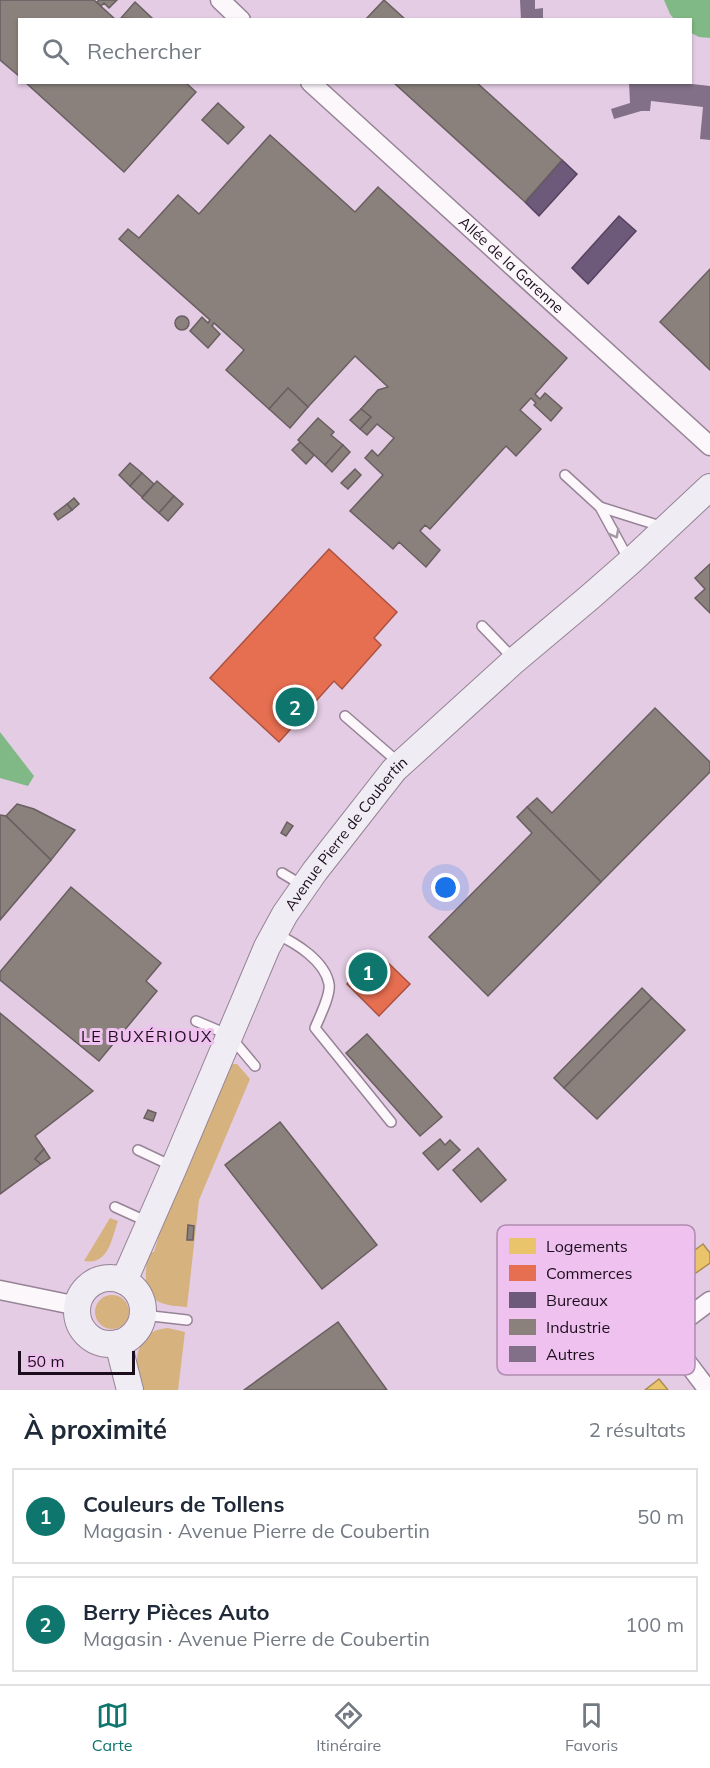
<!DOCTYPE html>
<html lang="fr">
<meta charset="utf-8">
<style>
body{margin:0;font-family:Mulish,sans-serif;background:#f6f6f7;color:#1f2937}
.scale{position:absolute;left:18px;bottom:15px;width:117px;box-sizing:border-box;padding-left:6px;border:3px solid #1c0d1d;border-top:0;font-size:16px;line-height:21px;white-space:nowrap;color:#1c0d1d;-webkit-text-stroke:4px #eec1ef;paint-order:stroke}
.you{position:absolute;left:446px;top:888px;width:21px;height:21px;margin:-15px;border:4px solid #fff;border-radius:50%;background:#1a73e8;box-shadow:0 0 0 9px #1a73e833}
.badge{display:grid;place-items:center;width:39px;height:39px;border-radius:50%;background:#0f766e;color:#fff;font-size:20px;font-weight:700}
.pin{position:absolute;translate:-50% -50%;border:3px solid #fff;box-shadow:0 2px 6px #0006}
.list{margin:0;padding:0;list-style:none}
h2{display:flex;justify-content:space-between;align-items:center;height:78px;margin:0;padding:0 24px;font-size:26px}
h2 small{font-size:20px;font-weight:400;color:#747a83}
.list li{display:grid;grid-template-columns:39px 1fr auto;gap:18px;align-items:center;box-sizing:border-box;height:96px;margin:0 12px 12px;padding:0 12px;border:2px solid #e0e1e3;border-radius:0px}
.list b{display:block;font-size:22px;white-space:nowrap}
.list p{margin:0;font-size:20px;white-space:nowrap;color:#747a83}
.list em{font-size:20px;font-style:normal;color:#747a83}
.icon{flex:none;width:33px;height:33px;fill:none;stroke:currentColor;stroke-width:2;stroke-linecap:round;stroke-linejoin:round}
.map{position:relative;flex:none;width:710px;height:1390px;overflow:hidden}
.search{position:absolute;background:#fff;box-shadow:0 2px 4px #0004;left:18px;right:18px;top:18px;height:66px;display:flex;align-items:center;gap:15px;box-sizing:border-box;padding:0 21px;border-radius:0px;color:#747a83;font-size:22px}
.sheet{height:294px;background:#fff}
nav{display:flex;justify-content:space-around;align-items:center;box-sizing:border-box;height:84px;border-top:2px solid #e0e1e3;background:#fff;font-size:16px;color:#747a83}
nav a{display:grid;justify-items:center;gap:3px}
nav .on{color:#0f766e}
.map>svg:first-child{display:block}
.green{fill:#d6b27e}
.water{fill:#80b985}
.homes{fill:#e9c46a;stroke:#ac8d53;stroke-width:1.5}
.shops{fill:#e76f51;stroke:#aa5241;stroke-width:1.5}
.offices{fill:#6d597a;stroke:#55425e;stroke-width:1.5}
.industry{fill:#8a817c;stroke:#695e60;stroke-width:1.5}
.building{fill:#827088}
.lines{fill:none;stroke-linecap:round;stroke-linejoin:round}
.lane-casing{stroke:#968496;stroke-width:12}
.street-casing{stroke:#968496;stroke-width:21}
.secondary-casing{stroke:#968496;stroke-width:28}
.lane{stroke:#fbf7fb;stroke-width:9}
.street{stroke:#fbf7fb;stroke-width:18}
.secondary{stroke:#efecf3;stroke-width:26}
.oneway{stroke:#a299a2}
.labels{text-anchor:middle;stroke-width:6;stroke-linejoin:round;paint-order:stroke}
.street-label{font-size:15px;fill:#1c0d1d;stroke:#eec1ef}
.neighbourhood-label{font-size:16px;letter-spacing:1.5px;fill:#1c0d1d;stroke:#eec1ef}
.key{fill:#eec1ef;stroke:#af8bb0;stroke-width:1.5}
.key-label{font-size:16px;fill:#1c0d1d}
</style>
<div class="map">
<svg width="710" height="1390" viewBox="0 0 710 1390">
<rect width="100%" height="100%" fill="#e4cce4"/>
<!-- green -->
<g class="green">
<path d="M233,1064h4l13,15 -51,121 -12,107c-9,-1 -20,-1 -28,-5 -18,-9 -13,-33 -11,-49l6,-1 4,-13 -4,-6 70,-166z"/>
<path d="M110,1218l8,3c-7,19 -9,44 -34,40z"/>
<circle cx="112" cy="1312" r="17"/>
<path d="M168,1328l17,4 -7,58h-38c-7,-26 -6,-60 28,-62z"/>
</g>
<!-- water -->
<g class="water">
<polygon points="664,0 710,0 710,38 699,37 691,33 690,20 674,19 670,14"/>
<polygon points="0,732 34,776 28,786 0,778"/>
</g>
<!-- homes -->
<g class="homes">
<polygon points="703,1244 710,1253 710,1263 686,1280 675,1265"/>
<polygon points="659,1379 668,1390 645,1390"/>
</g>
<!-- shops -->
<g class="shops">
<polygon points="329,549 397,612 374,638 381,645 342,689 334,681 279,742 210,678"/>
<polygon points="378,953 410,984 379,1016 347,984"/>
</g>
<!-- offices -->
<g class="offices">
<polygon points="562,160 577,174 539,216 525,202"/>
<polygon points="619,216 636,231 588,284 572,268"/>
</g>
<!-- industry -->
<g class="industry">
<polygon points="0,0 94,0 116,20 20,20 20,77 0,60"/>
<polygon points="99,0 117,0 109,8 104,3 101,6 97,2"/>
<polygon points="384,0 406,20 365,20"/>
<polygon points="135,2 154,20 121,18"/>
<polygon points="25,82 185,82 196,92 124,172"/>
<polygon points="393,82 476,82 562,160 525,202"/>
<polygon points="218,103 244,127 228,144 202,120"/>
<polygon points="270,135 355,212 378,187 567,358 535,394 540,399 545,393 562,408 551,421 534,405 536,403 531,398 520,410 541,429 516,456 506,446 430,529 425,525 420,531 440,550 426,567 399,542 393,549 350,511 383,475 365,458 372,450 378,456 394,438 377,424 367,435 360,429 371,417 361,409 378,390 388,387 355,356 308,407 288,388 269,409 226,370 244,350 214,323 212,326 220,334 208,348 190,331 202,317 208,323 210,320 119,239 128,229 139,238 178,195 199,214"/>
<polygon points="710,269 710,370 660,322"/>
<circle cx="182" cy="323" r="7"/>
<polygon points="288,388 308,407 290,428 269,409"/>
<polygon points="361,409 371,417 360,429 350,420"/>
<polygon points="318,418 334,432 331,435 343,445 325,465 298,440"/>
<polygon points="300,442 314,455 306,464 292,450"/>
<polygon points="343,445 350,452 332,472 325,465"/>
<polygon points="130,463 142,473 130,486 119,475"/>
<polygon points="355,469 361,475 348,489 341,483"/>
<polygon points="142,473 154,484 142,497 130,486"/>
<polygon points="157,481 174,496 159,513 142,498"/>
<polygon points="174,496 183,504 168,521 159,513"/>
<polygon points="74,498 79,504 72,510 67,504"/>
<polygon points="67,504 72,510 58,520 54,514"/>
<polygon points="710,564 710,613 695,598 705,589 695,578"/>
<polygon points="655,708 710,762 710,772 601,882 527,807 537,798 552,813"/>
<polygon points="17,804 34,809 75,830 51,860 6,816"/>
<polygon points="527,807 601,882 488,996 429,937 532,833 517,817"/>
<polygon points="0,815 6,816 51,860 0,920"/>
<polygon points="287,822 293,826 286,836 281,833"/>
<polygon points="71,887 161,963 146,981 157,991 99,1061 0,980 0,972"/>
<polygon points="642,988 652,998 564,1088 554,1078"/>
<polygon points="652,998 685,1030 597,1119 564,1088"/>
<polygon points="0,1013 93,1091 35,1136 44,1149 35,1159 41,1164 0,1194"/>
<polygon points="367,1034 442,1117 420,1136 346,1053"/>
<polygon points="148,1110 156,1113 153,1121 144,1118"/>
<polygon points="280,1122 377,1245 322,1289 225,1165"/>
<polygon points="440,1139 445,1145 450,1140 460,1150 438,1170 423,1153"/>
<polygon points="478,1148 506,1180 481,1202 453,1170"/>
<polygon points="44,1149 50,1158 41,1164 35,1159"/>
<polygon points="188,1225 194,1226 193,1240 187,1240"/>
<polygon points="338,1322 387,1390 244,1390"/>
</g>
<!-- building -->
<g class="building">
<polygon points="520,0 535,0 535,9 543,8 543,20 521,20"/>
<polygon points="629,82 675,82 710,86 710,140 700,139 703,107 651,101 650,111 641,111 614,119 611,109 630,103"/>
</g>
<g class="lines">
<!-- lane casing -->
<g class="lane-casing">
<g id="lane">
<polyline points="565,475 600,507 624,551 631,560"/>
<polyline points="600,507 654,524"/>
<polyline points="482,626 513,658"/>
<polyline points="345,716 398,762"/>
<polyline points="282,873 302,885"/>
<path d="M276,934c20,9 49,27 53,50 2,11 -10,34 -14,44l76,94"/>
<polyline points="196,1021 229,1035 255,1066"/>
<polyline points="138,1150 172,1166"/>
<polyline points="115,1207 148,1222"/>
<polyline points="143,1315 187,1320"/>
</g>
</g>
<!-- street casing -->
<g class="street-casing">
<g id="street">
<polyline points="220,0 241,20"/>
<path id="s1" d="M310,82l400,364"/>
<polyline points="0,1290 78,1306"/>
<polyline points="708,1390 686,1361 681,1347 681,1335 686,1319 710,1301"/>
</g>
</g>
<!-- secondary casing -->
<g class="secondary-casing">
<g id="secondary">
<circle cx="110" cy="1311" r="33"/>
<path id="s2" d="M124,1281l50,-114 93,-220 18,-33 30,-43 79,-101 121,-110 75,-63 41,-36 79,-74"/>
<polyline points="118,1343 130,1390"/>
</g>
</g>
<!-- lane -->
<use href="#lane" class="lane"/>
<!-- street -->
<use href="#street" class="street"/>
<!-- secondary -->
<use href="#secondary" class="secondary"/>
</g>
<!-- one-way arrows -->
<defs><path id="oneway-chevron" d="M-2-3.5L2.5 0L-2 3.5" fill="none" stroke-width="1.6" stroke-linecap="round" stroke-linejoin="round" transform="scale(1.5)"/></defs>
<use class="oneway" href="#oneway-chevron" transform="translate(615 534) rotate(62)"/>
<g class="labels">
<!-- street labels -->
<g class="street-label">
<text dy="5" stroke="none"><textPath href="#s1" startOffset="272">Allée de la Garenne</textPath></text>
<text dy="5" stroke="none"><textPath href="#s2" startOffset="502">Avenue Pierre de Coubertin</textPath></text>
</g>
<!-- neighbourhood labels -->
<g class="neighbourhood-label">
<text x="147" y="1042">LE BUXÉRIOUX</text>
</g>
</g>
<!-- legend -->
<rect x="497" y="1225" width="198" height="150" rx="9" class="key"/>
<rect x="509" y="1238" width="27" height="16" fill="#e9c46a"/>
<rect x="509" y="1265" width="27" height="16" fill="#e76f51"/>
<rect x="509" y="1292" width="27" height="16" fill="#6d597a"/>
<rect x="509" y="1319" width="27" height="16" fill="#8a817c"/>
<rect x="509" y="1346" width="27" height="16" fill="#827088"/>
<g class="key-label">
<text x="546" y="1252">Logements</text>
<text x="546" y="1279">Commerces</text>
<text x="546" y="1306">Bureaux</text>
<text x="546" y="1333">Industrie</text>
<text x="546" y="1360">Autres</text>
</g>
</svg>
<div class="scale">50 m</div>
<div class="you"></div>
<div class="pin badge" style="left:368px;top:972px">1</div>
<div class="pin badge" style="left:295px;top:707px">2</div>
<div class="search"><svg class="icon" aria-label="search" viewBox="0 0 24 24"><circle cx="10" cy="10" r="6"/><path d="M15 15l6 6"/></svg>Rechercher</div>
</div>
<section class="sheet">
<h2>À proximité<small>2 résultats</small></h2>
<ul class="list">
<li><span class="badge">1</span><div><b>Couleurs de Tollens</b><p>Magasin · Avenue Pierre de Coubertin</p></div><em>50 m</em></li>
<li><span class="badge">2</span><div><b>Berry Pièces Auto</b><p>Magasin · Avenue Pierre de Coubertin</p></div><em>100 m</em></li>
</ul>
</section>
<nav>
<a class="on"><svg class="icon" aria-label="map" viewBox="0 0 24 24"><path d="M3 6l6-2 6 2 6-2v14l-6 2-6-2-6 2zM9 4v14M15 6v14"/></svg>Carte</a>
<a><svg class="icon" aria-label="directions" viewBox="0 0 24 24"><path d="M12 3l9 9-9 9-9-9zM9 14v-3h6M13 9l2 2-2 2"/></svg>Itinéraire</a>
<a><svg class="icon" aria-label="saved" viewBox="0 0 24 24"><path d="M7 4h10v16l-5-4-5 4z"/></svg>Favoris</a>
</nav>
